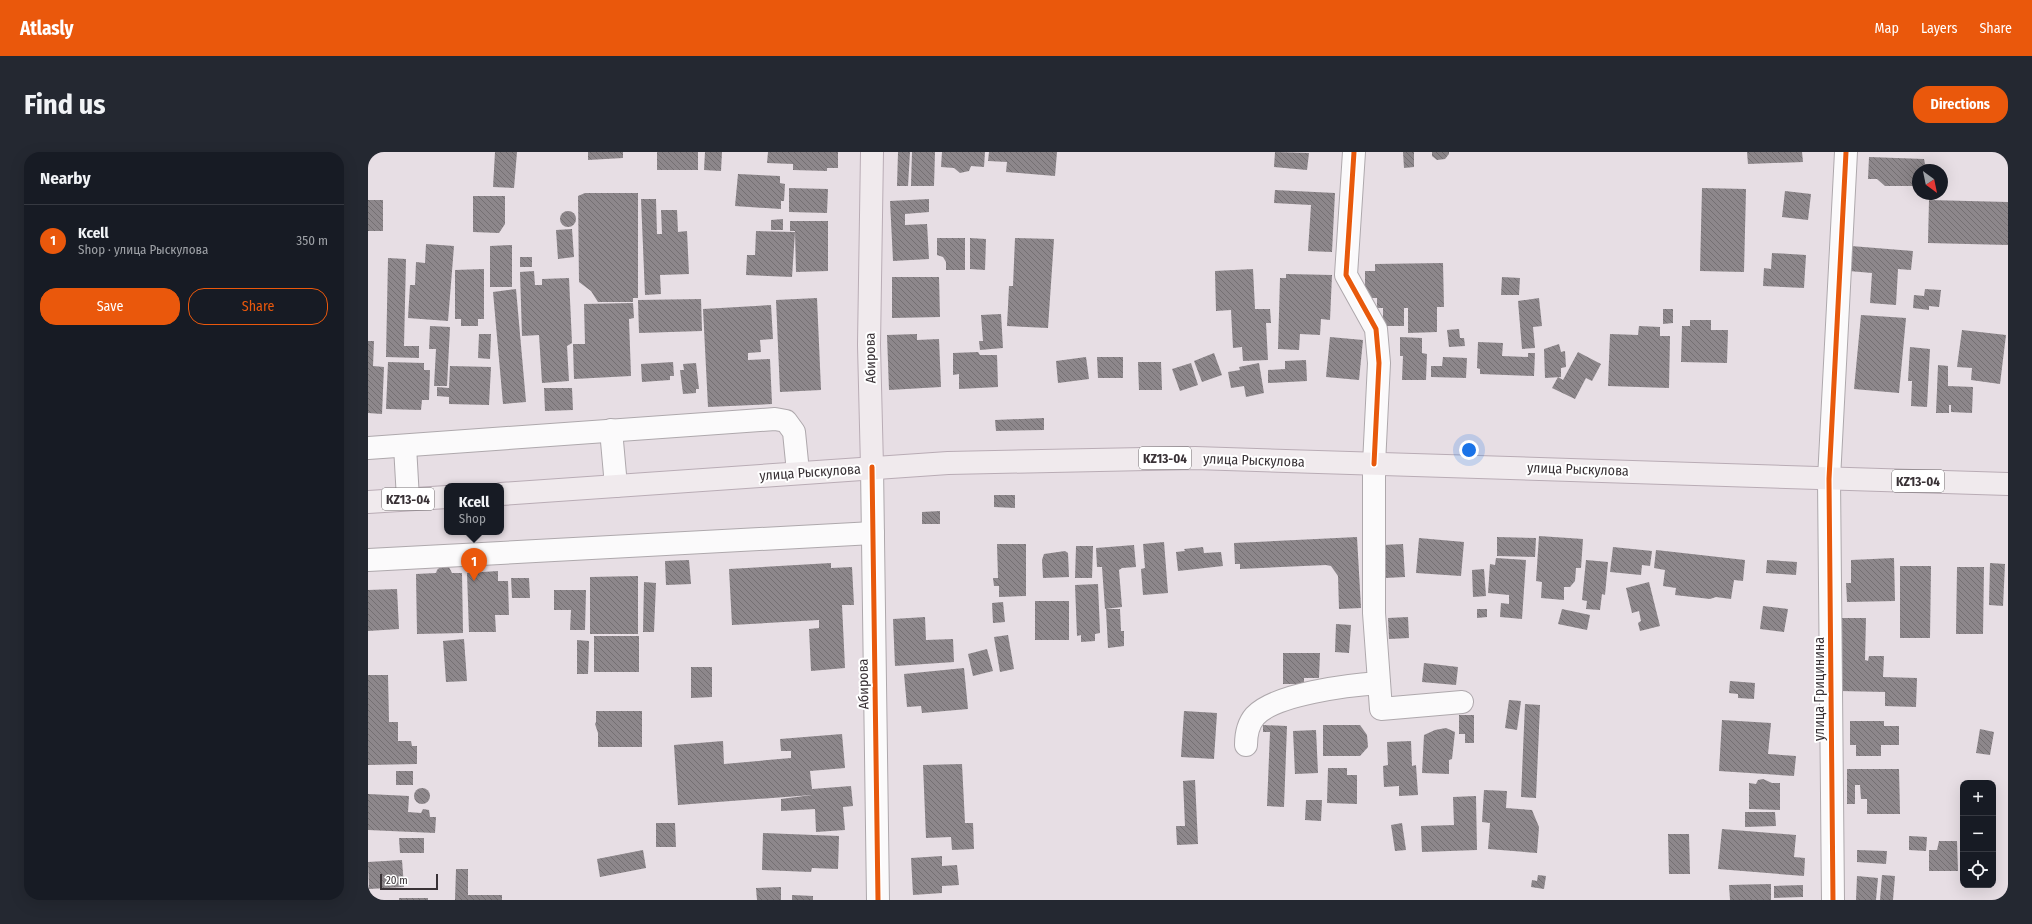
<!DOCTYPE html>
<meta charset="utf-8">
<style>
body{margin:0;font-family:"Fira Sans Condensed",sans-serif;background:#242831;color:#f1f3f6}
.controls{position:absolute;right:12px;bottom:12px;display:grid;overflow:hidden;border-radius:8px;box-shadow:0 4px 16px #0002}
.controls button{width:36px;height:36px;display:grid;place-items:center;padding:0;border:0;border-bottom:1px solid #363941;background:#171b24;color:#f1f3f6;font:20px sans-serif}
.compass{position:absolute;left:1544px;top:12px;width:36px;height:36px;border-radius:50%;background:#171b24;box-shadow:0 4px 16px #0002;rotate:147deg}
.scale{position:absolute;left:12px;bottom:10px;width:58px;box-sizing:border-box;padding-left:4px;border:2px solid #393236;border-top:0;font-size:11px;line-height:14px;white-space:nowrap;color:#393236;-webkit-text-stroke:3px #fff;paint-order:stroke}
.you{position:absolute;left:1101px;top:298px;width:14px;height:14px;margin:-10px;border:3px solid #fff;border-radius:50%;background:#1a73e8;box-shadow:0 0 0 6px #1a73e833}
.badge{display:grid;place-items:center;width:26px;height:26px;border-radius:50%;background:#ea580c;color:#fff;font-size:13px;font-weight:700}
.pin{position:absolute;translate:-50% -33px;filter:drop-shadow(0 1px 2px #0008)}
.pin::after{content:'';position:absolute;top:21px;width:14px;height:12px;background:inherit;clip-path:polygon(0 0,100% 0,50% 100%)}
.popup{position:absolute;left:76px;top:331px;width:60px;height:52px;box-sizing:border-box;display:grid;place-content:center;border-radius:8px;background:#171b24;filter:drop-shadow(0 1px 3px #0005);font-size:13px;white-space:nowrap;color:#9ea1a6}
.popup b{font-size:15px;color:#f1f3f6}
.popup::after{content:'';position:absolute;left:50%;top:100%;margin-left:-8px;border:8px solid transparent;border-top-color:#171b24}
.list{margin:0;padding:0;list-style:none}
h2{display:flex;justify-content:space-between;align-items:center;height:52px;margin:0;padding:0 16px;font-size:17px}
h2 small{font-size:13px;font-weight:400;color:#9ea1a6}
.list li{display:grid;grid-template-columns:26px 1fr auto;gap:12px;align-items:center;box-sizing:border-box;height:72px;padding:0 16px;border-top:1px solid #363941}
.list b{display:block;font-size:15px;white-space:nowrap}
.list p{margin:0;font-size:13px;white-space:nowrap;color:#9ea1a6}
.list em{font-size:13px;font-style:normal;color:#9ea1a6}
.actions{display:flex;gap:8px;padding:12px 16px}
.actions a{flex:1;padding:9px 0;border:1px solid #ea580c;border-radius:16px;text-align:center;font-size:14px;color:#ea580c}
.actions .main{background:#ea580c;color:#fff}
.icon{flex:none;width:22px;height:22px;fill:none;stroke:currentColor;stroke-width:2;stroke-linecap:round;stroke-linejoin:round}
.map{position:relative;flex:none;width:1640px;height:748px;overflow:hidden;border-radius:16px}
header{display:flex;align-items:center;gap:24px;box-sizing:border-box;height:56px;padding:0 20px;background:#ea580c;color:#fff}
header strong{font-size:19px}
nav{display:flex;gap:22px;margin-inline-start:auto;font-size:14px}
.intro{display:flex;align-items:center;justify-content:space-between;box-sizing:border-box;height:96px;padding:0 24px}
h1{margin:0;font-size:28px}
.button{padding:10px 18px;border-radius:16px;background:#ea580c;color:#fff;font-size:14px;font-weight:700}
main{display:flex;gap:24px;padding:0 24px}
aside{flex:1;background:#171b24;border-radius:16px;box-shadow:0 4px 16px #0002}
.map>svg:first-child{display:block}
.building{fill:url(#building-back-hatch)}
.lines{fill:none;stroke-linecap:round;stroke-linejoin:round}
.minor-casing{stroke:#aea8ac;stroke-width:24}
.major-casing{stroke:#b9acb5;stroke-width:24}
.minor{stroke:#fbfafb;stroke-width:22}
.major{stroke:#f0eaed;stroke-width:22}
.cycleway-casing{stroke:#fff;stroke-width:8}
.cycleway{stroke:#e8590c;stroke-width:5}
.labels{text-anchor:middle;stroke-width:4;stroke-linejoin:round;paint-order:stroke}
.shield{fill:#fff;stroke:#747072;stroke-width:1}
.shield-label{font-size:13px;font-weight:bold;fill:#393236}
.street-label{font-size:14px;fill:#393236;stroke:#fff}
</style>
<header>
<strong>Atlasly</strong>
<nav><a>Map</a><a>Layers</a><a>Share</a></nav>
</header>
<div class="intro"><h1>Find us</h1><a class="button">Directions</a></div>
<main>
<aside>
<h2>Nearby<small></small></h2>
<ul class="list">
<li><span class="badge">1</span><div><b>Kcell</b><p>Shop · улица Рыскулова</p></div><em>350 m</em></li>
</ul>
<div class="actions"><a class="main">Save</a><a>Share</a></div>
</aside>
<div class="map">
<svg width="1640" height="748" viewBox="0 0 1640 748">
<defs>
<pattern id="building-back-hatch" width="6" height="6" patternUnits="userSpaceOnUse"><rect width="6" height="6" fill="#8d878b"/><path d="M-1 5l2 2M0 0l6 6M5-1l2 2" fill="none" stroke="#746f72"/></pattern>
</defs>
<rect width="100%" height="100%" fill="#e7dee4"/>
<!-- building -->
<g class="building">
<polygon points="127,0 149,0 146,36 125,35"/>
<polygon points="220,0 255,0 255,6 220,8"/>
<rect x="289" y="0" width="41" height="18"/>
<polygon points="337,0 354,0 353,19 336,18"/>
<polygon points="400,0 470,0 470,16 459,16 459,19 425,18 425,12 399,11"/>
<polygon points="530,0 542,0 540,34 529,34"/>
<polygon points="544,0 567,0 566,34 543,34"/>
<polygon points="574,0 617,0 616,15 603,14 601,19 592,21 586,16 573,15"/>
<polygon points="621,0 689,0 687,24 638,20 639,10 620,9"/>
<polygon points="907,0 941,1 939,18 906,15"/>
<polygon points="1035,0 1046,0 1046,15 1036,16"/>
<polygon points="1064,0 1081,0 1081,2 1077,7 1069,8 1064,4"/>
<polygon points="1379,0 1434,0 1435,10 1380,12"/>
<polygon points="1501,5 1556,7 1557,12 1568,13 1568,18 1550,18 1550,34 1517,34 1509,27 1500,27"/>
<polygon points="370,22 412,24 412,31 417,32 416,49 413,49 413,57 367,54"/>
<polygon points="421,36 460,37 459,61 421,60"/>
<polygon points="1334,36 1378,37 1376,120 1332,119"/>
<polygon points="907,38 967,41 964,100 940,99 943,53 906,51"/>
<polygon points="1417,39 1443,42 1440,68 1414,65"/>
<polygon points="217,41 270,41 270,146 265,146 265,150 230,150 223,139 211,130 210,44"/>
<polygon points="105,44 137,44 137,72 131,81 105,80"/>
<polygon points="273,47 288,47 289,82 294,82 293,58 309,58 310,80 319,79 321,122 292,123 293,142 277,143"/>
<polygon points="561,47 561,60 537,62 537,73 559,72 561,107 525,109 522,49"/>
<rect x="0" y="48" width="15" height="31"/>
<polygon points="1561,48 1640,50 1640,93 1560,91"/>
<circle cx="200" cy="67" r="8"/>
<polygon points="415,67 415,78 403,78 403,68"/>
<polygon points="422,69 460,69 460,119 428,120 427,79 422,79"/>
<polygon points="204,77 206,105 190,107 188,78"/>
<polygon points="388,79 427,80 424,125 378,123 379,103 387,103"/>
<polygon points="569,86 597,86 597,118 578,118 578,110 575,105 569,103"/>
<polygon points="602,86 618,87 617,118 602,117"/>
<polygon points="647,86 686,87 680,176 639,174 641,134 645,134"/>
<polygon points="58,92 86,94 80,169 40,166 42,133 47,133 48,110 57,111"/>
<polygon points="144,93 144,135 122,135 122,94"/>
<polygon points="1483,94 1545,99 1543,118 1530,117 1528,153 1502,151 1504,121 1481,119"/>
<polygon points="1404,101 1438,103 1436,136 1395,134 1396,116 1403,117"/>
<rect x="152" y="105" width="12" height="10"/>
<polygon points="20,106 38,107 36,194 51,194 51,206 18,205"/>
<polygon points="1075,111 1076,155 1069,155 1069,180 1040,181 1040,156 1036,156 1036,174 1015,174 1015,156 1009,156 1009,146 997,146 997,119 1007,119 1007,112"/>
<polygon points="116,117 116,167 110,167 110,174 93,174 93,167 87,167 87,118"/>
<polygon points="885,117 887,157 902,157 903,171 898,171 900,208 875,209 874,195 865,196 863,158 848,159 847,119"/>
<polygon points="166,119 167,133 174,133 174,127 201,126 204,191 199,194 201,229 174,231 171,183 154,184 152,120"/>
<polygon points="918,122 964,123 962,168 953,167 952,183 932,182 931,198 910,197 912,126 918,126"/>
<polygon points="524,125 571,125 572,165 524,166"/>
<polygon points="1134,125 1152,126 1151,143 1133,143"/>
<polygon points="148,137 158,250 135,252 125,140"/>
<polygon points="1557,137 1573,138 1571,155 1561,154 1561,158 1545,156 1546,143 1556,144"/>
<polygon points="449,146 453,238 412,240 408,148"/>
<polygon points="1171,146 1174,174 1165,175 1167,196 1154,197 1150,149"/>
<polygon points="333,147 334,179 271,181 270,148"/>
<polygon points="265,151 266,166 261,167 263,224 206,227 205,192 217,192 216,152"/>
<polygon points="403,153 405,187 392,188 393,200 380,201 380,208 402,207 404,252 340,255 335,157"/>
<polygon points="1295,157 1305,157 1305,171 1295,172"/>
<polygon points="633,162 635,196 612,198 611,189 615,189 613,163"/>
<polygon points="1493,163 1538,166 1531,241 1486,237"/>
<polygon points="1322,168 1343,168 1343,178 1360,178 1359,211 1313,210 1314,174 1322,174"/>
<polygon points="62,174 82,175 79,234 66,234 68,197 61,197"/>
<polygon points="1271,174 1292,175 1292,184 1302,184 1301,236 1240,234 1242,182 1270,183"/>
<polygon points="1091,177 1092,186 1096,186 1097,194 1081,195 1079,178"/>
<polygon points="1594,178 1638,183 1632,232 1603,228 1604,216 1589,215"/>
<polygon points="111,182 123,182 122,207 110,206"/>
<polygon points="549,182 549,188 571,187 573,235 521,238 519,183"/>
<polygon points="962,185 995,188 991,228 958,225"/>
<polygon points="1032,185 1054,186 1054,201 1059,202 1058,228 1034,228 1035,204 1032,204"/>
<polygon points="0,189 6,189 5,214 16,215 14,262 0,261"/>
<polygon points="1110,190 1135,191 1134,204 1160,205 1160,201 1167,201 1166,224 1112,222 1112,217 1109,216"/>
<polygon points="1191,192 1193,200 1197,199 1198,215 1193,216 1193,225 1177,226 1176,197"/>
<polygon points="1542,195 1562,197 1559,255 1543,254 1544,229 1540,229"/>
<polygon points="610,200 612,203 629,203 630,235 591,237 591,222 585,223 585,201"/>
<polygon points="1210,200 1233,212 1224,229 1218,226 1207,247 1184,236 1190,225 1195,228"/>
<polygon points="846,201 854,223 834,230 826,209"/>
<polygon points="718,205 721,227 690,231 688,209"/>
<polygon points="729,205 755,205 755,226 730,226"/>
<polygon points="1075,205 1099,206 1098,226 1063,225 1063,214 1074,214"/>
<polygon points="938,208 939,229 900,231 900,218 917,217 917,209"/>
<polygon points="20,210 56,211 56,218 62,218 61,248 54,248 53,258 18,257"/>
<polygon points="305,210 306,224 302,224 302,228 274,230 273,212"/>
<polygon points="770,210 793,210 794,238 771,238"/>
<polygon points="328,211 331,237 328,237 328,241 315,242 312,218 316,218 315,212"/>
<polygon points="823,211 830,233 812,239 804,217"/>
<polygon points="891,211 896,241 878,245 876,234 863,236 860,220 872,218 871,215"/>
<polygon points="1570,213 1580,214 1580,234 1605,235 1604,261 1583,260 1583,253 1581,253 1581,261 1568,261"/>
<polygon points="82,214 123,215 121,253 81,252 81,245 69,244 69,235 81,236"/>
<polygon points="176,236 204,236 205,258 177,259"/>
<polygon points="676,266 676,278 628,279 627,268"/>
<polygon points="626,343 647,343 647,356 626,355"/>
<polygon points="572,359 572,372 554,372 554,360"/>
<polygon points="1171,384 1215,387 1213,416 1208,416 1207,429 1202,435 1196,435 1196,448 1173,446 1174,430 1168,429"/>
<polygon points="989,385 993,456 971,457 970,424 963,414 958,413 872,417 872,412 867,412 866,391"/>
<polygon points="1129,385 1168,386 1167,405 1129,404"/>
<polygon points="1051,386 1096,390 1093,424 1048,421"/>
<polygon points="796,390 800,441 775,443 773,417 777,416 775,392"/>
<polygon points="629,392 658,392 658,444 631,445 631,434 626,434 625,426 630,426"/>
<polygon points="1035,392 1037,425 1017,426 1015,393"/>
<polygon points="766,393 768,415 754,416 751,418 754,455 737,457 734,415 729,415 728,396"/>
<polygon points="708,394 725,394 724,426 707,426"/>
<polygon points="835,395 836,401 853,400 855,414 810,419 808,400 817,399 816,397"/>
<polygon points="1245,395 1284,399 1282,414 1274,413 1273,423 1242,420"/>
<polygon points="1288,398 1377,408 1375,429 1366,428 1363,447 1348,445 1342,447 1307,443 1308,436 1295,434 1297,418 1286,416"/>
<polygon points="697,399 700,401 701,425 675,426 674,408 676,402"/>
<polygon points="1128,406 1158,408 1154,467 1132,465 1133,451 1141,452 1141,443 1120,441 1122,412 1127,413"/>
<polygon points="1526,406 1527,449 1479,450 1478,431 1483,431 1483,408"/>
<polygon points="321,408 323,432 298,433 297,409"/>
<polygon points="1218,408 1240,410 1237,443 1234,442 1232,458 1218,457 1219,449 1214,448"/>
<polygon points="1399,408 1429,410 1428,423 1398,421"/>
<polygon points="463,411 463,416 484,415 486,453 474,453 477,516 443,519 441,477 451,476 451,468 364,473 361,417"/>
<polygon points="1622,411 1637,412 1635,454 1621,453"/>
<polygon points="1532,414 1563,414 1562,486 1532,486"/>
<polygon points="72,415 81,415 84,421 94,421 95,481 49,482 48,422 68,421 69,418"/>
<polygon points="1589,415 1616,415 1615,482 1588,482"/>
<polygon points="1116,417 1118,444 1105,445 1104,418"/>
<polygon points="130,419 130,429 140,429 141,463 127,463 128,480 101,480 99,421"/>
<polygon points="270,424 270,482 222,482 222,425"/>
<polygon points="143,426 161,426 162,446 144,446"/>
<polygon points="276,430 288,431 286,480 275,480"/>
<polygon points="1281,430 1292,474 1272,479 1270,471 1273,469 1271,459 1264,461 1258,436"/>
<polygon points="730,432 732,481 727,482 727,489 713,490 713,483 709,484 707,433"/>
<polygon points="29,437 31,477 0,479 0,438"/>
<polygon points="186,438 218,438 217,478 202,478 203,458 186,458"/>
<rect x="667" y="449" width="34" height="39"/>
<polygon points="635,450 637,470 625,471 624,451"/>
<polygon points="1395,454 1420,457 1416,480 1392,477"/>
<polygon points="738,457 752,457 753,479 756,479 756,494 740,496"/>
<polygon points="1109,457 1119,457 1119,465 1109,466"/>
<polygon points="1194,457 1222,463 1219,478 1190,472"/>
<polygon points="557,465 558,488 585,487 586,510 527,514 525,467"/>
<polygon points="1040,465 1041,486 1021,487 1020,466"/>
<polygon points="1474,466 1498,466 1497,508 1500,509 1501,504 1516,504 1515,525 1549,526 1548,555 1517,554 1517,540 1472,539"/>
<polygon points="968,472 983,473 981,501 967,500"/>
<polygon points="640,483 646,517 632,520 626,485"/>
<rect x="226" y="484" width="45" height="36"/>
<polygon points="96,487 99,529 78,530 75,489"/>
<polygon points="209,488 221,489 220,522 209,522"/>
<polygon points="619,497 625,519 605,524 600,502"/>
<polygon points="915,501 952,501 951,526 936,526 936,532 915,532"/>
<polygon points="1056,511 1090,515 1088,533 1054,530"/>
<polygon points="323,515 344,515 344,545 323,546"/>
<polygon points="596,516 600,557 554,561 553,554 539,555 536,522"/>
<polygon points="0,523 20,523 21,570 30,570 30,589 43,589 44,594 49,594 49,612 0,613"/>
<polygon points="1362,529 1387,531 1386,547 1370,546 1370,542 1361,541"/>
<polygon points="1141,548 1153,549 1149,578 1137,576"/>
<polygon points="1157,552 1172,553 1168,646 1153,645"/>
<polygon points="228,559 274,559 274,595 230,595 230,581 227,572 228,570"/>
<polygon points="816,559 849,561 846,607 813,605"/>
<polygon points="1091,563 1106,563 1106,591 1097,591 1097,582 1091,582"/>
<polygon points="1354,568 1403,571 1400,602 1428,604 1426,624 1351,619"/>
<polygon points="1482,569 1516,569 1516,574 1531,574 1531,593 1513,593 1513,604 1488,604 1488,593 1482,593"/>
<polygon points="895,573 919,574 916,655 899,654 902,580 895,580"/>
<polygon points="955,573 992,573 999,583 1000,595 992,604 955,604"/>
<polygon points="1078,576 1087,580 1084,607 1081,608 1081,622 1054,621 1056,583 1067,578"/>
<polygon points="1612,577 1626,580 1622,603 1608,601"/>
<polygon points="948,578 950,621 927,622 925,579"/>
<polygon points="474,582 477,616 442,619 444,637 483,634 485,654 475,655 477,678 448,680 447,657 413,659 413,647 444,643 310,653 306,593 355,589 356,612 423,606 423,599 413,599 412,587"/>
<polygon points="1043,589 1044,614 1048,613 1050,643 1031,644 1031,634 1016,635 1015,614 1020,613 1019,590"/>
<polygon points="594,612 597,671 605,671 606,697 584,698 583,685 558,686 555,613"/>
<polygon points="960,616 979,616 979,623 989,623 989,652 959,651"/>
<polygon points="1479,617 1531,617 1532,662 1499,662 1499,647 1493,647 1492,633 1487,633 1487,652 1479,652"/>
<rect x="28" y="619" width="17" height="14"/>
<polygon points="1395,627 1404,631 1412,631 1412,658 1381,657 1381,631 1388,632 1390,628"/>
<polygon points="827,628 830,692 809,693 808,674 817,674 815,629"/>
<circle cx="54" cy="644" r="8"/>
<polygon points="1116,638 1139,639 1138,656 1164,658 1171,675 1169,701 1120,697 1122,671 1114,670"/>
<polygon points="0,642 41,644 40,660 53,661 55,657 61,658 62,665 68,665 67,681 0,678"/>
<polygon points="1108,644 1109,698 1054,700 1053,674 1086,673 1085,645"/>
<polygon points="938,648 954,648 953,669 937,668"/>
<polygon points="1377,660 1407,660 1408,674 1377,675"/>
<polygon points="288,671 307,671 308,695 288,695"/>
<polygon points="1034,671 1038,698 1027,699 1023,673"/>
<polygon points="1354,677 1428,683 1426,705 1437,706 1436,724 1350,717"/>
<polygon points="395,681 471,684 470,717 444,716 443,720 394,718"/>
<polygon points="1300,682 1321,682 1322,722 1301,722"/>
<polygon points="1541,684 1559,685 1558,699 1541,698"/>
<polygon points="31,686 56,686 56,701 32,701"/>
<polygon points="1571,689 1589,689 1590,719 1561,719 1561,698 1569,698"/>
<polygon points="275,698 278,716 232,725 229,707"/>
<polygon points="1489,698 1519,699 1518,712 1489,710"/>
<polygon points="574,704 574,714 589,713 591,733 574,734 574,741 545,743 543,706"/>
<polygon points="34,708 36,735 1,737 0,710"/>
<polygon points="88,717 100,717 100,743 134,743 134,748 87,748"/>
<polygon points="1170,723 1178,724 1176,737 1163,735 1164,728 1169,729"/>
<polygon points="1514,723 1527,724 1525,748 1512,748"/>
<polygon points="1489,724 1510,726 1508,748 1488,748"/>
<polygon points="1403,732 1403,748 1362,748 1361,733"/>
<polygon points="1435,733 1435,745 1406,746 1406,734"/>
<polygon points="413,735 413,748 389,748 388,736"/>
<polygon points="424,743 445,744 445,748 424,748"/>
<rect x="31" y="746" width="29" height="2"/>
</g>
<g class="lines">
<!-- minor casing -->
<g class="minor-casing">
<g id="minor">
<polyline points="986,0 978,123 1008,177 1011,211 1006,312 1006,461 1013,557 1094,550"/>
<polyline points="243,278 248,334"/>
<polyline points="37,294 40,347"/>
<polyline points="0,296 407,267 418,269 426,280 430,320"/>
<polyline points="504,315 510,748"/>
<polyline points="0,408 505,381"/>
<path d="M878,593c0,-9 2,-21 9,-29 20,-22 94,-31 124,-33"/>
<polyline points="1465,748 1461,327 1478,0"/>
</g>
</g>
<!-- major casing -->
<g class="major-casing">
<g id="major">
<polyline points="504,0 501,193 504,315"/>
<polyline points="133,342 580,311 827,306 1640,332"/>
<polyline points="0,350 79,345"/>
</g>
</g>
<!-- minor -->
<use href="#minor" class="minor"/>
<!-- major -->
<use href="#major" class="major"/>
<!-- cycleway casing -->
<g class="cycleway-casing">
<g id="cycleway">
<polyline points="986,0 978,123 1008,177 1011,211 1006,312"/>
<polyline points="504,315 510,748"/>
<polyline points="1465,748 1461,327 1478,0"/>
</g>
</g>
<!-- cycleway -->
<use href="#cycleway" class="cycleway"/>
</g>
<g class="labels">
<!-- shield labels -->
<g class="shield">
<rect x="771" y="295" width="52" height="22" rx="3"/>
<rect x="1524" y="318" width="52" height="22" rx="3"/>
<rect x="14" y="336" width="52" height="22" rx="3"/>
</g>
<g class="shield-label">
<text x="797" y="311">KZ13-04</text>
<text x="1550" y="334">KZ13-04</text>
<text x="40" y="352">KZ13-04</text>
</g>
<!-- street labels -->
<g class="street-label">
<text transform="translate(502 206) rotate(-91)" y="5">Абирова</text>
<text transform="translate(886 308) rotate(2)" y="5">улица Рыскулова</text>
<text transform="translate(1210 317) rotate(2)" y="5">улица Рыскулова</text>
<text transform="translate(442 320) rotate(-4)" y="5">улица Рыскулова</text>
<text transform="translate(495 532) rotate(-91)" y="5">Абирова</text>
<text transform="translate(1451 537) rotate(-90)" y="5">улица Грицинина</text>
</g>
</g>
</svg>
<div class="controls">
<button>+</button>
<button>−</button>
<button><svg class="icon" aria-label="locate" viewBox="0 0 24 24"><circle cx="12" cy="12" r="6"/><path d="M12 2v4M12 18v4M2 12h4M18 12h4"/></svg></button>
</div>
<svg class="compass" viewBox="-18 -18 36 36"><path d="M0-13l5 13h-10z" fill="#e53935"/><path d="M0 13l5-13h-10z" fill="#9ea1a6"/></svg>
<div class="scale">20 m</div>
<div class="you"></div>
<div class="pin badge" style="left:106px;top:429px">1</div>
<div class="popup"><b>Kcell</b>Shop</div>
</div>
</main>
